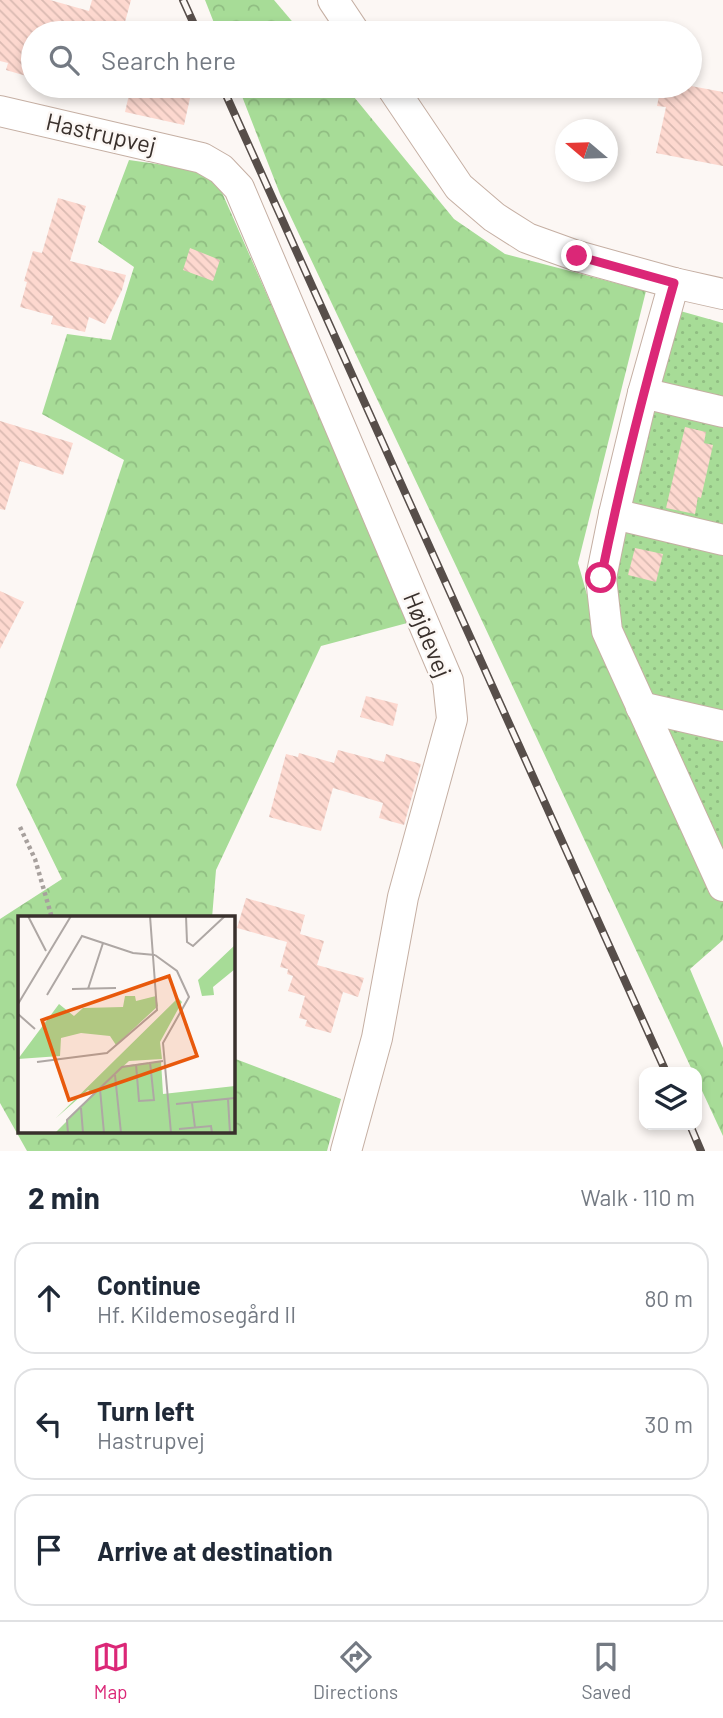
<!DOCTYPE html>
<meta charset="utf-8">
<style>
body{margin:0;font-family:Barlow,sans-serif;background:#f2f2f3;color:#1f2937}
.controls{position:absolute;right:21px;bottom:21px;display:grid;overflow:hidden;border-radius:14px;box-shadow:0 4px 10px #0003}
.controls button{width:63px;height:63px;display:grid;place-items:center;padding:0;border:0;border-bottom:2px solid #e0e1e3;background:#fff;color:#1f2937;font:35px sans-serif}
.compass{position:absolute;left:555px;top:119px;width:63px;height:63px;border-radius:50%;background:#fff;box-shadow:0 4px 10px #0003;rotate:289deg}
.stop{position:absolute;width:21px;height:21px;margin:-16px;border:5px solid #db2777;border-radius:50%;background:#fff}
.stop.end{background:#db2777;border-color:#fff;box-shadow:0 2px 7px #0008}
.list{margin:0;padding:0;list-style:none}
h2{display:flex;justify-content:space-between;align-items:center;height:91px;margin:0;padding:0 28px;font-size:30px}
h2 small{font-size:23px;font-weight:400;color:#747a83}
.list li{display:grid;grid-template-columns:46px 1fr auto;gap:21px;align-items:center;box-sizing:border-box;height:112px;margin:0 14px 14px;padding:0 14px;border:2px solid #e0e1e3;border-radius:21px}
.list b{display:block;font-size:26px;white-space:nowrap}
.list p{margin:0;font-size:23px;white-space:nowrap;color:#747a83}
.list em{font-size:23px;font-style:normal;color:#747a83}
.icon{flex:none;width:38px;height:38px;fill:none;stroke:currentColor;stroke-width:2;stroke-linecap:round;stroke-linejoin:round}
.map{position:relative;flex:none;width:723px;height:1151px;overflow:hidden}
.search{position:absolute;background:#fff;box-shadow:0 4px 10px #0003;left:21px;right:21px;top:21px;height:77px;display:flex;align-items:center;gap:18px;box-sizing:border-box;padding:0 24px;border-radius:38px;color:#747a83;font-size:26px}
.sheet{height:469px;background:#fff}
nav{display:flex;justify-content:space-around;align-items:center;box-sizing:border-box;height:98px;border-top:2px solid #e0e1e3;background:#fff;font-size:19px;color:#747a83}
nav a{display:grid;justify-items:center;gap:4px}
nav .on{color:#db2777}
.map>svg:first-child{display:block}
.forest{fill:url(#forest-crowns)}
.garden{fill:url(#garden-dots)}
.building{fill:url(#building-back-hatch)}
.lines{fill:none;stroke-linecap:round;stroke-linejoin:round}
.minor-casing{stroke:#c5afa3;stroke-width:32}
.path{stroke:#a7a09d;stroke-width:4.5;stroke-dasharray:3.5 3.5;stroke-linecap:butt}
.minor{stroke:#fff;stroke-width:30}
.rail-casing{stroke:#574e4a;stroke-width:8}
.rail{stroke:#fcf7f4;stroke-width:5;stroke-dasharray:16;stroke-linecap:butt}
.route{stroke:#db2777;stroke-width:9}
.labels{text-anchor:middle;stroke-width:5;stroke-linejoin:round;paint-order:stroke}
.street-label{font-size:24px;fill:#39302c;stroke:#fcf7f4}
.inset-road{fill:none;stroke:#aea7a4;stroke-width:2}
.view{fill:#e8590c;fill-opacity:0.15;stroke:#e8590c;stroke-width:3.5}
.inset-edge{fill:none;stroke:#39302c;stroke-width:3.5}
</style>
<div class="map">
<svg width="723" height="1151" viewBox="0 0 723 1151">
<defs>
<pattern id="forest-crowns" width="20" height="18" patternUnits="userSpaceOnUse" patternTransform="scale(1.75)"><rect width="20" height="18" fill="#a7dc97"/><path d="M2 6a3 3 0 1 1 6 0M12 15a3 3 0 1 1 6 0" fill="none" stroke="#90bd82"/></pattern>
<pattern id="garden-dots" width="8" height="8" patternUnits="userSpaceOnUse" patternTransform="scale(1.75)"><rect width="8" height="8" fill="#a7dc97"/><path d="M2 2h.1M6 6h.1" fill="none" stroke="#90bd82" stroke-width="1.8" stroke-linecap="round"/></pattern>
<pattern id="building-back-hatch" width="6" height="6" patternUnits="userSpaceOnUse" patternTransform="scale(1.75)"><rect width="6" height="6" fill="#fdd8cf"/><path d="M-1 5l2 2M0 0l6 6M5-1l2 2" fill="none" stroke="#dabab2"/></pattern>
</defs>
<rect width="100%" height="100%" fill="#fcf7f4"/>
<!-- forest -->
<g class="forest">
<polygon points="205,0 274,0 302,33 218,33"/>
<polygon points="238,86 345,86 454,219 505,254 646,291 578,563 597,630 723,901 723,940 690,969 723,1048 723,1136 697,1080 697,1072 693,1072 475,606 280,194"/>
<polygon points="129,160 213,172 411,622 321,646 216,870 212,918 19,918 19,1132 233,1132 233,1058 341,1099 327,1151 27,1151 0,1103 0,919 62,879 16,785 124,460 42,414 67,334 111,340 134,267 98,242"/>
</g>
<!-- garden -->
<polygon class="garden" points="666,307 723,323 723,901 597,630"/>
<!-- building -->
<g class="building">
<polygon points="0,0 50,0 89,11 92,0 131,0 122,33 92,33 68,27 67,33 33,33 33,78 6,70 8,63 0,61"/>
<polygon points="131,86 140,86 159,90 160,86 177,86 192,89 184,125 125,112"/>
<polygon points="661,86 691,86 723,92 723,166 656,153 666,107 657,106"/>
<polygon points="58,198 86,206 70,261 126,275 122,290 105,324 89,317 85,332 51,324 53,316 20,307 27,282 24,281 33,251 42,253"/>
<polygon points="190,248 220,260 213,281 183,270"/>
<polygon points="0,421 73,443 63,475 20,461 5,510 0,509"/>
<polygon points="685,427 706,432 704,443 713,445 701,498 698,497 695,514 666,508"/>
<polygon points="635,548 663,554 656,582 628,575"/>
<polygon points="0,591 24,602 0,649"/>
<polygon points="366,696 398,704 393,726 360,717"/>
<polygon points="338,750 384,762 386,754 421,764 404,825 379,818 383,803 333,788 321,831 269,817 286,754 298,757 299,753 334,763"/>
<polygon points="246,898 305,915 300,934 324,941 317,965 364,978 358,997 343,992 331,1033 305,1026 307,1020 299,1018 305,996 288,991 293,976 287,974 288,969 280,967 287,942 237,928"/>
</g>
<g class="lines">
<!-- minor casing -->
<g class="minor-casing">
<g id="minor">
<polyline points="333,0 355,33"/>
<polyline points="391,86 459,187 494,217 527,238 577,256 674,283 723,294"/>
<polyline points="0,111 202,158 221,169 239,188 448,681 452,719 403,897 377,1038 346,1151"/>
<polyline points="674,283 643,393 614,514 601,578 607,631 723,886"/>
<polyline points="643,393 723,412"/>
<polyline points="614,514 723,540"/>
<polyline points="641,707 723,726"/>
</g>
</g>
<!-- path -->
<polyline class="path" points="20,827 35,859 52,918"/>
<!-- minor -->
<use href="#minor" class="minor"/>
<!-- rail casing -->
<g class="rail-casing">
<g id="rail">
<polyline points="183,0 198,33"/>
<polyline points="222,86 666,1072"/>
<polyline points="690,1125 701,1151"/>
</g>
</g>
<!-- rail -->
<use href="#rail" class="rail"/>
</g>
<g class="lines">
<!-- route -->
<path class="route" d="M577,256l97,27c-28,98 -53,196 -73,295"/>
</g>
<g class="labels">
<!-- street labels -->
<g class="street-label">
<text transform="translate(101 134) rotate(13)" y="8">Hastrupvej</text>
<text transform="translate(427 635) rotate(68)" y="8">Højdevej</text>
</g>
</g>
<!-- overview -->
<g transform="translate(18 916)">
<rect width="217" height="217" fill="#fcf7f4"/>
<path d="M217,29v24l-22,18 1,8 -12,1 -4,-16zM107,80h10l1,5 20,-5 2,10 -42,39 -6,-9 -29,-3 -20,5 -1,18 -42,3 41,-55 15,12 9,-8 40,-1zM160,82l4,4 -22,40 2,17 -33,2 -35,32 -6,-3 -32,28z" fill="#a7dc97"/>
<path d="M143,145l2,33 72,-8v47h-180l67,-67z" fill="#a7dc97"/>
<path class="inset-road" d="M10,0l18,35M168,0l1,26 6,4 32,-30M137,39l22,16 12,26 -26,46 8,90M54,73l44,-1M70,73l15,-46M29,79l35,-59 51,17 22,2M0,88l53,-88M0,98l17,15M19,146l70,-9 50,-43 -7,-94M118,148l3,37 15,-1 -4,-38M97,159l6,58M82,173l4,44M210,183l2,34M174,187l3,25M158,188l59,-6M63,192l2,25M161,213l32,-3 1,7M50,217l-1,-13 55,-53 41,-6"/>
<path class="view" d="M151,60l28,80 -128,44 -27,-80z"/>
<rect width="217" height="217" class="inset-edge"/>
</g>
</svg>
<div class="controls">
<button><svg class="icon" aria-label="layers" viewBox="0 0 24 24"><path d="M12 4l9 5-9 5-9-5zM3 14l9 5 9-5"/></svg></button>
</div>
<svg class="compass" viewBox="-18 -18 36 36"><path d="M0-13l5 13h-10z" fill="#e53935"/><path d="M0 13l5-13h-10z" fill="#747a83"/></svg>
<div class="stop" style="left:601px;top:578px"></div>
<div class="stop end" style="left:577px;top:256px"></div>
<div class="search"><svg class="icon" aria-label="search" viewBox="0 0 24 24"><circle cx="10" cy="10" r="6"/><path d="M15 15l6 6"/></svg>Search here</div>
</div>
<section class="sheet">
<h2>2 min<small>Walk · 110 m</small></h2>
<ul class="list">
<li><svg class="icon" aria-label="ahead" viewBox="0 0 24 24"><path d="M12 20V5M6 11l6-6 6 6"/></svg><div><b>Continue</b><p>Hf. Kildemosegård II</p></div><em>80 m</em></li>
<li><svg class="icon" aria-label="left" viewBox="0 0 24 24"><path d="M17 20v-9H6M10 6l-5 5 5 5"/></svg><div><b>Turn left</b><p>Hastrupvej</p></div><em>30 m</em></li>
<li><svg class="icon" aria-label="arrive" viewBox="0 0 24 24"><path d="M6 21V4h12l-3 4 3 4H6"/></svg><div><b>Arrive at destination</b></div></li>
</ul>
</section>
<nav>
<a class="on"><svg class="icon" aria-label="map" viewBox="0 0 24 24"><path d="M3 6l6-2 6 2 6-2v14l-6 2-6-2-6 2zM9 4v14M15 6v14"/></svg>Map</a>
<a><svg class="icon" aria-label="directions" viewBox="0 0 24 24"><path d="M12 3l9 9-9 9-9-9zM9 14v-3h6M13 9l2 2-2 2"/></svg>Directions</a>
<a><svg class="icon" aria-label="saved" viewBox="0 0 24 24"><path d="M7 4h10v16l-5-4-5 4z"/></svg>Saved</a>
</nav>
